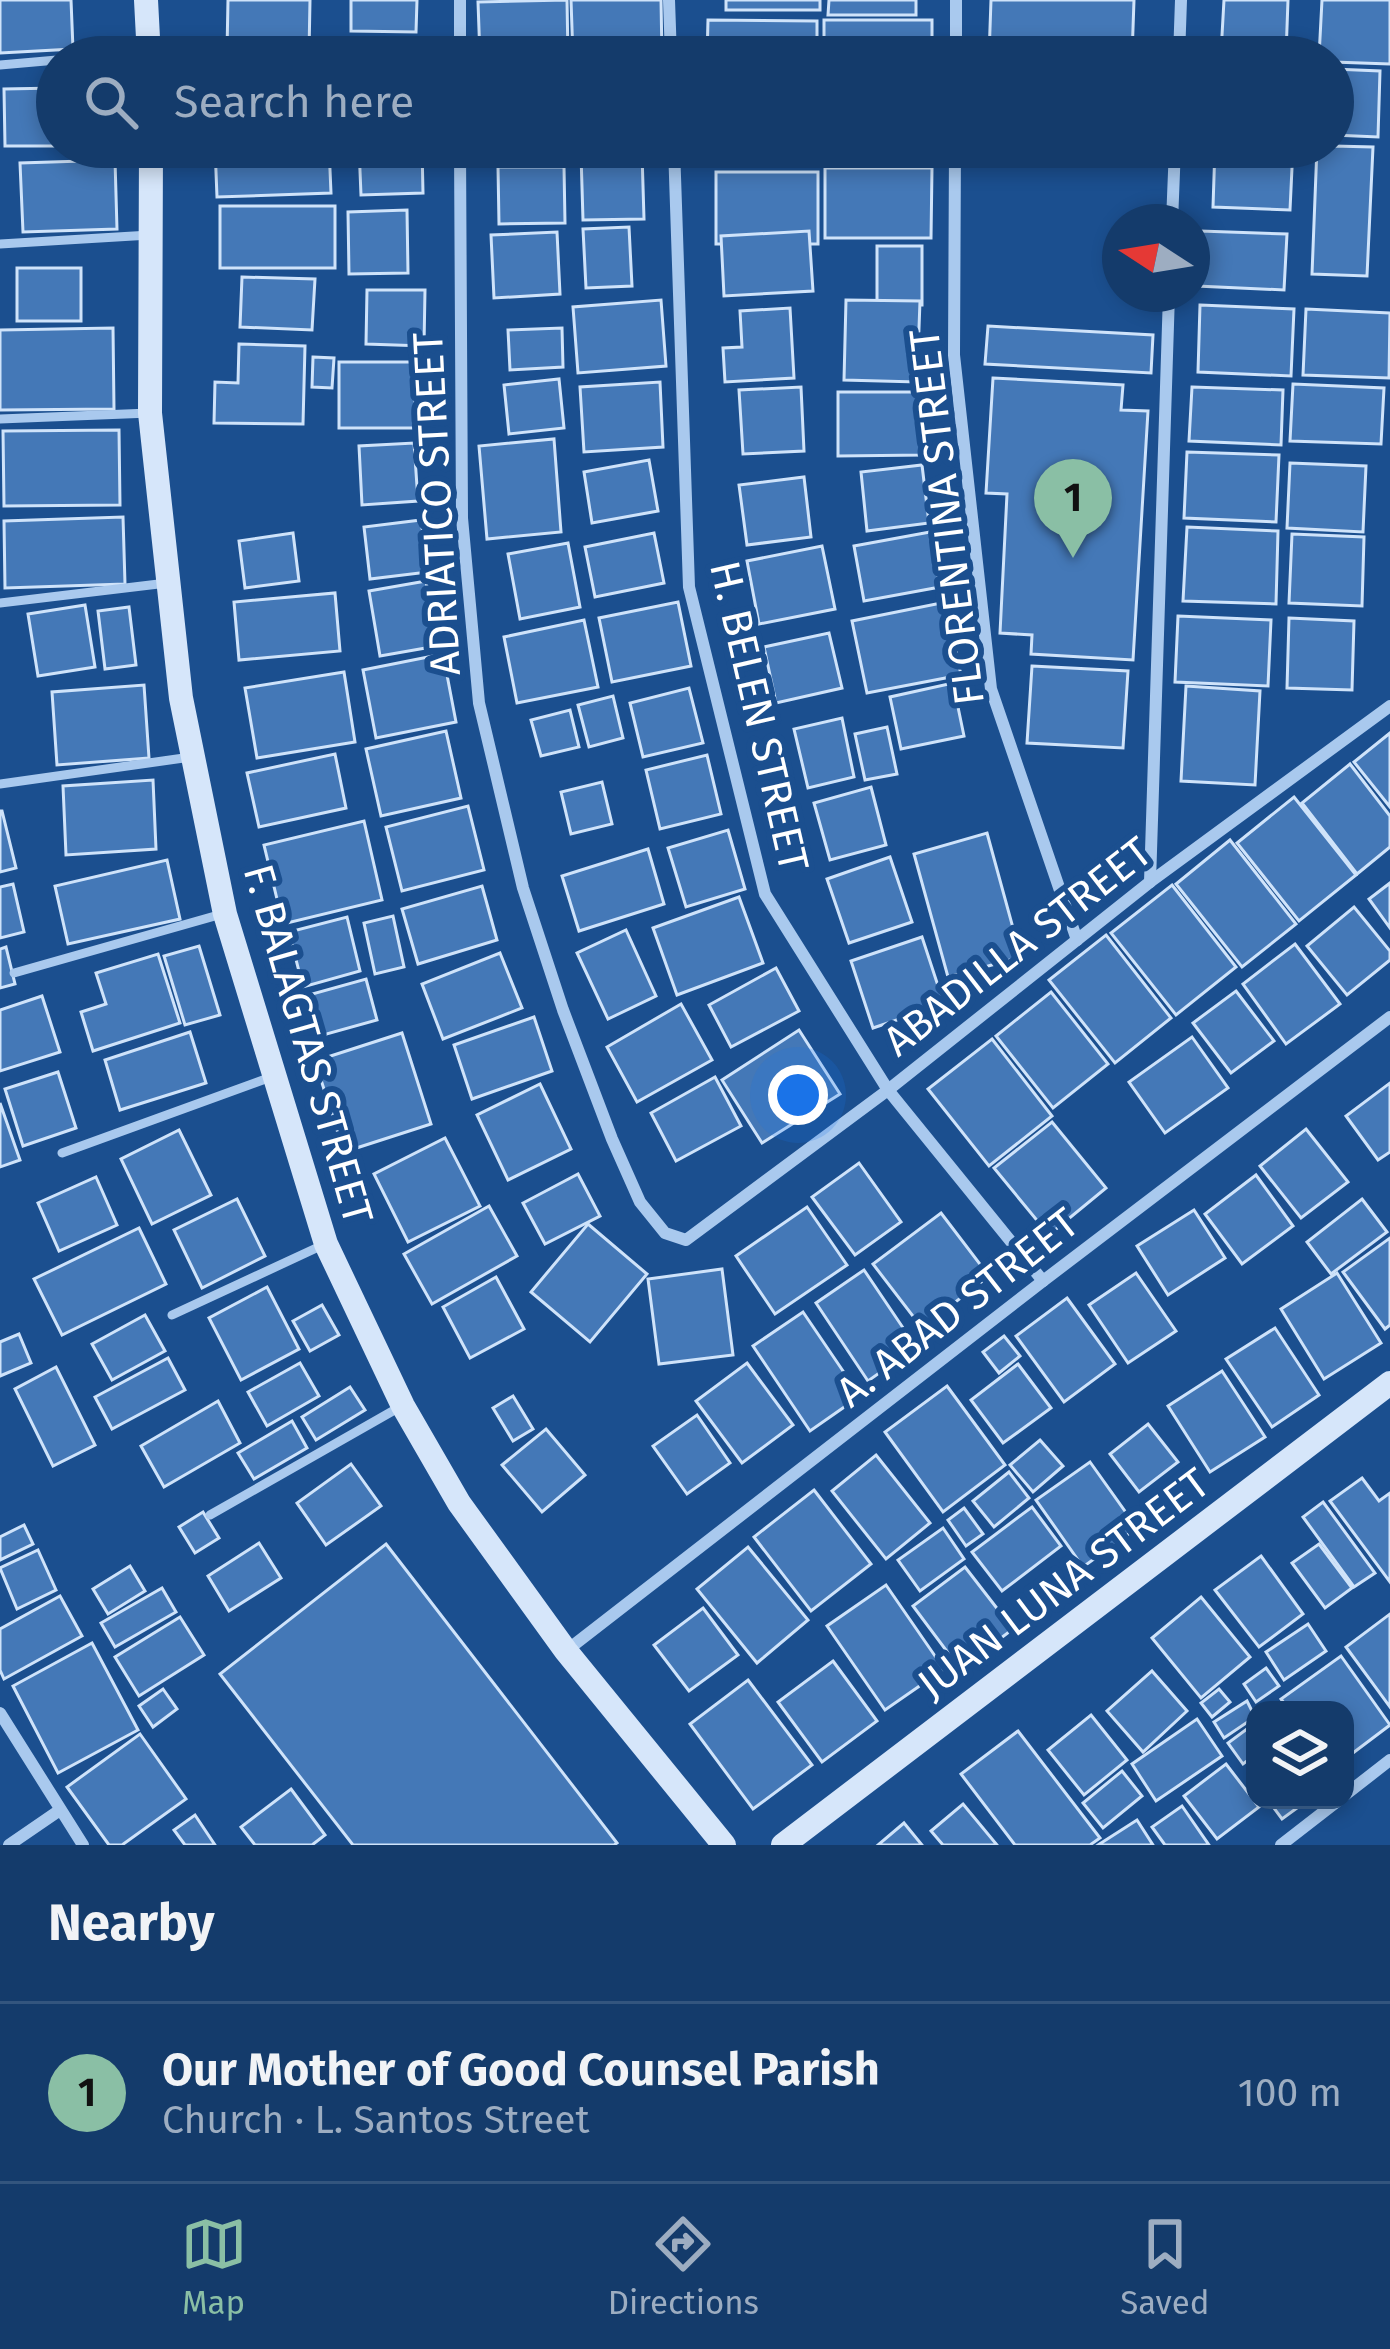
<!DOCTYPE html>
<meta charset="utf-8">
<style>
body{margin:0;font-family:"Fira Sans",sans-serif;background:#1d4271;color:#f1f3f6}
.controls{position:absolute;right:36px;bottom:36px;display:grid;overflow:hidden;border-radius:24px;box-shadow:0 6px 18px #0003}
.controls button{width:108px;height:108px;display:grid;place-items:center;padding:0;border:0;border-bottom:3px solid #33557e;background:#143b6b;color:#f1f3f6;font:60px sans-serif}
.compass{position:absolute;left:1102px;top:204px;width:108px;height:108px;border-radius:50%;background:#143b6b;box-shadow:0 6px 18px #0003;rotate:282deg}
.you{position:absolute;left:798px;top:1095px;width:42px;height:42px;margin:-30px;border:9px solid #fff;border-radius:50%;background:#1a73e8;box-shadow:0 0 0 18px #1a73e833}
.badge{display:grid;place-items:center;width:78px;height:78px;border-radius:50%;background:#8abfa5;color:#111;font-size:39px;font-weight:700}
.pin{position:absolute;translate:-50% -99px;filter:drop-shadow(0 3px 6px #0008)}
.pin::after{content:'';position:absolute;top:63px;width:42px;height:36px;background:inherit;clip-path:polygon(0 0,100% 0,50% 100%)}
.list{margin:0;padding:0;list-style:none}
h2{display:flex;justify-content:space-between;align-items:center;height:156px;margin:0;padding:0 48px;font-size:51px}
h2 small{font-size:39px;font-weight:400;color:#9dadc1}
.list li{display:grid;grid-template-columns:78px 1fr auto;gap:36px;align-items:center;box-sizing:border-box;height:180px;padding:0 48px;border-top:3px solid #33557e}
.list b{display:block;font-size:45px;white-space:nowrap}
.list p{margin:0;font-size:39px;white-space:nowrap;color:#9dadc1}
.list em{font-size:39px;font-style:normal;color:#9dadc1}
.icon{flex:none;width:66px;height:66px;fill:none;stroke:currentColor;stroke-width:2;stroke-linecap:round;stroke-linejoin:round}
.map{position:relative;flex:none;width:1390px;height:1845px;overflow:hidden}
.search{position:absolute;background:#143b6b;box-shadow:0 6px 18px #0003;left:36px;right:36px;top:36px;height:132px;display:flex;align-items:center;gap:30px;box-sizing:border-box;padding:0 42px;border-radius:66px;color:#9dadc1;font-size:45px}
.sheet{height:336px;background:#143b6b}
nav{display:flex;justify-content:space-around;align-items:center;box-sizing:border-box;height:168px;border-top:3px solid #33557e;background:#143b6b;font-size:33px;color:#9dadc1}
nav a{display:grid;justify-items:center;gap:6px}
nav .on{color:#8abfa5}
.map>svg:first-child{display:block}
.building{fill:#4478b7;stroke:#cfe3fa;stroke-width:3}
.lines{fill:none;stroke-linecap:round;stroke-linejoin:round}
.service{stroke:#a9c9ee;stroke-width:9}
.minor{stroke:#a9c9ee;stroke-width:12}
.secondary{stroke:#d6e6fa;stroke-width:24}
.labels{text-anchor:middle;stroke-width:12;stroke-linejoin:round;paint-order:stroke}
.street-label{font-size:42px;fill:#fff;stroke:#1b4f8f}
</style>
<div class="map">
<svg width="1390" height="1845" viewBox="0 0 1390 1845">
<rect width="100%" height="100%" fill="#1b4f8f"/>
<!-- building -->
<g class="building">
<polygon points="0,0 71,0 73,49 0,53"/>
<polygon points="228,0 310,0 309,53 227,51"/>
<polygon points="351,0 417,0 416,32 351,31"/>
<polygon points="567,0 568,57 480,57 478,2"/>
<polygon points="571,0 661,0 662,57 573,57"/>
<rect x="726" y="0" width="94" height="10"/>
<polygon points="829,0 916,0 916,15 828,15"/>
<polygon points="991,0 1134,0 1132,57 989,57"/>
<polygon points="1224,0 1288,0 1286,55 1221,53"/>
<polygon points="1322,0 1390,0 1390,64 1333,62 1333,57 1319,57"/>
<polygon points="708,20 817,21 817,57 707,57"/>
<rect x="824" y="20" width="108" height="37"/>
<polygon points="1333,69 1380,71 1378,137 1333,135"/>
<polygon points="57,88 57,146 5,146 4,89"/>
<polygon points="1333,146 1373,147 1367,276 1312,274 1317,147"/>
<polygon points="215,147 329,147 331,193 217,197"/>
<polygon points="359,147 422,147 423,193 361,195"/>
<polygon points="489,147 568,147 568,155 489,157"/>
<rect x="716" y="147" width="104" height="19"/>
<polygon points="829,147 926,147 926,165 829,164"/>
<polygon points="1215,147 1293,147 1290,210 1213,207"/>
<polygon points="642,153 644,219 583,220 581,154"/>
<polygon points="115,160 117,229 23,232 20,163"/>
<polygon points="498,167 564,167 565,223 499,224"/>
<polygon points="825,168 932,168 931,238 825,238"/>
<rect x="716" y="172" width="102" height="72"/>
<rect x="220" y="206" width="115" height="62"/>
<polygon points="407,210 408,273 349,274 348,212"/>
<polygon points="629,227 632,286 586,288 583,229"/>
<polygon points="809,231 813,291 724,296 721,236"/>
<polygon points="1200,231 1287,234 1284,290 1197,286"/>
<polygon points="557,232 560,294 494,298 491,235"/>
<rect x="877" y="246" width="45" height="59"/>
<rect x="17" y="268" width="64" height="53"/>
<polygon points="242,277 315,279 312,330 240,327"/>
<polygon points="367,290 425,290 424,346 366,344"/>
<polygon points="661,300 666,366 578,373 573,307"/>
<polygon points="846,300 920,301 917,382 844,380"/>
<polygon points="1200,305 1294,309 1291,376 1198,372"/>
<polygon points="790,308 794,378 725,382 723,348 742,347 740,311"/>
<polygon points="1306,309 1390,313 1389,378 1303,375"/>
<polygon points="988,326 1153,335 1151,373 985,364"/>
<polygon points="113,328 114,409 0,410 0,330"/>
<polygon points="562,328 563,367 510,370 508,330"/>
<polygon points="239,344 305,346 303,424 214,423 215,382 238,383"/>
<polygon points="313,357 334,358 332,388 312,387"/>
<rect x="339" y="362" width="76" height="66"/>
<polygon points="993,378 1123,385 1121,410 1148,411 1133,660 1031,654 1032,635 1000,633 1007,494 986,493"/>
<polygon points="559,379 564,428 509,434 504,385"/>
<polygon points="660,382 663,447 584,452 580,387"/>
<polygon points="1293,384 1384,388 1381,444 1290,441"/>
<polygon points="801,387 804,451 743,454 739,390"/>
<polygon points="1192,387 1283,390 1281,445 1189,441"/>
<polygon points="838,392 924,392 924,455 838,456"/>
<polygon points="119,430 120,505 4,506 3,431"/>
<polygon points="554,439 561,532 487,539 479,446"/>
<polygon points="414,443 418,501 362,505 359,446"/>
<polygon points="1187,452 1279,455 1276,522 1184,518"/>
<polygon points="649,460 658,511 592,523 584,472"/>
<polygon points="1290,463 1366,466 1363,532 1287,528"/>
<polygon points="922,465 929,523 867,531 861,472"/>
<polygon points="804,477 811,537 747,545 739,485"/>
<polygon points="123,517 125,584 5,588 4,521"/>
<polygon points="421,520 428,572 370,579 364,527"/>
<polygon points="1187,527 1278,531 1276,604 1183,601"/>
<polygon points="930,532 940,587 864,601 854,546"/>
<polygon points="293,533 299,581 245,588 239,541"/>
<polygon points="654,533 664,583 595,597 585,547"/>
<polygon points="1292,534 1364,537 1362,606 1289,603"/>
<polygon points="568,543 580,607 520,619 508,554"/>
<polygon points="822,546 835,609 759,624 747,561"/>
<polygon points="426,581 437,646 380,656 369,591"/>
<polygon points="335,593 340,651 239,660 234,602"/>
<polygon points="678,602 691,666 612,682 599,618"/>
<polygon points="946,602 961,675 867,693 852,621"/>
<polygon points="85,605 95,667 38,676 28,614"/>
<polygon points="129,607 136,665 105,669 98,611"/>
<polygon points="1178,616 1271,620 1268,686 1175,682"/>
<polygon points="1289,618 1354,621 1352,690 1287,688"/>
<polygon points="584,620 598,687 517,703 504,637"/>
<polygon points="829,633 842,688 776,703 764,647"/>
<polygon points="443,654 456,722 376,738 363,670"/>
<polygon points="1032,666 1128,671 1123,748 1027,743"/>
<polygon points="344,672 355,742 257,758 245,688"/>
<polygon points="953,683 964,736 901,749 890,697"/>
<polygon points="144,685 149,758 57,765 52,692"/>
<polygon points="1186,686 1260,691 1255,785 1181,781"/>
<polygon points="689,688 703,743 643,757 630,703"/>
<polygon points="613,696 623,738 589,747 578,705"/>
<polygon points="570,710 579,747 541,756 531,720"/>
<polygon points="842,718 854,777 808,788 794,729"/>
<polygon points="887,727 897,774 865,780 855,734"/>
<polygon points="446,731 461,798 381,816 366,749"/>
<polygon points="1390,733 1390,807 1354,762"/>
<polygon points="335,754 346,808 259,827 247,773"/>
<polygon points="707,755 721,814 660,829 646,770"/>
<polygon points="1350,764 1390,816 1390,847 1357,874 1302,803"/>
<polygon points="153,780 156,849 66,855 63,786"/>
<polygon points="602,782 612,824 571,834 561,792"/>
<polygon points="871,787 886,845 830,860 814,803"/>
<polygon points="1294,797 1356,875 1299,921 1237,843"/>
<polygon points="468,806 484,870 402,891 386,827"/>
<polygon points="0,811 2,811 16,868 0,872"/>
<polygon points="364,821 382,900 283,924 264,845"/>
<polygon points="728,830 745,889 686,907 668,848"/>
<polygon points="987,833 1021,957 948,977 914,854"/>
<polygon points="1230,840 1296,924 1242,967 1176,884"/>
<polygon points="648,849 664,904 579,931 562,876"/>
<polygon points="890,857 912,922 849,943 827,879"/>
<polygon points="167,860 180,919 68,944 55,886"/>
<polygon points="1390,883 1390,928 1369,899"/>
<polygon points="13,884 24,932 0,938 0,887"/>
<polygon points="1172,885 1236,967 1176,1015 1111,933"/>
<polygon points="482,886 497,940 418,964 402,909"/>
<polygon points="739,897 763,963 677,995 653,928"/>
<polygon points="1354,907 1390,951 1390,960 1347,995 1307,946"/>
<polygon points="393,916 404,967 375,974 364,923"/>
<polygon points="347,917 360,971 303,987 289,932"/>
<polygon points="626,930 656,996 608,1019 577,953"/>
<polygon points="1106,935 1171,1018 1115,1063 1049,980"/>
<polygon points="922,937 944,1004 873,1028 851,961"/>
<polygon points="1295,944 1340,1004 1286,1044 1243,984"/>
<polygon points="199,946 220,1015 185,1025 164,956"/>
<polygon points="6,947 15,984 0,988 0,949"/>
<polygon points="500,953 522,1008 443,1039 422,984"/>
<polygon points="158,954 180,1023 93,1051 81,1012 106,1004 96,973"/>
<polygon points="776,968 799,1011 731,1047 709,1005"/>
<polygon points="366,979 377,1020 316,1037 305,996"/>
<polygon points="1236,991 1274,1041 1231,1073 1193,1023"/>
<polygon points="1051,992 1108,1064 1053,1108 996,1036"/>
<polygon points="42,996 60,1052 0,1071 0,1010"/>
<polygon points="681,1004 712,1060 637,1102 607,1047"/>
<polygon points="534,1017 552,1071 472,1099 454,1045"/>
<polygon points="799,1030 840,1094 762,1143 722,1080"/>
<polygon points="190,1032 206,1083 120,1110 105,1060"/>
<polygon points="402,1033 431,1124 344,1152 315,1061"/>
<polygon points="1192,1037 1228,1088 1165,1133 1129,1082"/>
<polygon points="992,1039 1052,1116 989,1166 928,1089"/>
<polygon points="58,1072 76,1128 23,1146 5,1089"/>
<polygon points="715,1077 741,1126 676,1161 651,1113"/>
<polygon points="1390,1083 1390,1152 1378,1160 1346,1116"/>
<polygon points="540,1084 571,1149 508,1180 477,1115"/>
<polygon points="0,1103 20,1160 0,1167"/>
<polygon points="1052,1122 1106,1188 1049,1235 994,1168"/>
<polygon points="1306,1129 1348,1182 1301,1218 1260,1166"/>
<polygon points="179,1130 211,1195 152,1224 121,1159"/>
<polygon points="445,1138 480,1206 408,1242 374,1174"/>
<polygon points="859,1163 901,1222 855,1255 812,1197"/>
<polygon points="578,1174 600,1216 545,1244 523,1203"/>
<polygon points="1256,1175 1293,1226 1242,1264 1205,1214"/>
<polygon points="96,1177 117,1225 59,1251 38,1203"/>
<polygon points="237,1199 265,1256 202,1288 174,1230"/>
<polygon points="1362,1199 1387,1232 1331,1274 1307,1242"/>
<polygon points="489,1206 517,1256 432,1304 404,1254"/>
<polygon points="807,1207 847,1265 775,1314 736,1256"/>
<polygon points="1194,1210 1225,1258 1168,1295 1137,1246"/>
<polygon points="941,1213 989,1276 922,1328 873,1264"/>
<polygon points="588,1224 647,1274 590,1342 531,1292"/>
<polygon points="139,1228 166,1284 62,1335 34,1279"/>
<polygon points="1390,1238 1390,1325 1385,1329 1343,1272"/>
<polygon points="722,1269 733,1355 659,1364 648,1279"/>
<polygon points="864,1270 916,1347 868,1381 816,1303"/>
<polygon points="1136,1273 1176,1331 1128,1363 1089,1305"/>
<polygon points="1337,1273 1381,1343 1324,1379 1281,1309"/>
<polygon points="496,1277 524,1329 470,1358 443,1307"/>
<polygon points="267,1287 299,1349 241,1380 209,1318"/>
<polygon points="1067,1298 1115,1364 1064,1402 1016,1336"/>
<polygon points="322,1305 339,1335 310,1351 293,1321"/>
<polygon points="803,1312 860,1396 810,1431 753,1346"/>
<polygon points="145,1315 165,1351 112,1380 92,1344"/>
<polygon points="1275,1328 1319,1395 1272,1427 1226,1359"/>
<polygon points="19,1334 31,1363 0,1376 0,1342"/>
<polygon points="1004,1336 1020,1356 999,1373 983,1352"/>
<polygon points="168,1358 185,1390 112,1429 95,1397"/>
<polygon points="300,1363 319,1396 267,1426 248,1392"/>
<polygon points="747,1363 793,1425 742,1463 696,1401"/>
<polygon points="1018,1364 1051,1408 1003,1443 971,1400"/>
<polygon points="56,1367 95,1445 53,1466 15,1389"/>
<polygon points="1222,1371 1265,1437 1210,1472 1168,1406"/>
<polygon points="947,1386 1005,1465 943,1512 885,1432"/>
<polygon points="350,1387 365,1410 316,1440 302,1417"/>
<polygon points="513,1396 533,1429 513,1441 493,1408"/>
<polygon points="218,1401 240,1443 164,1487 141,1446"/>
<polygon points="697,1415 730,1463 687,1494 653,1446"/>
<polygon points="292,1421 307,1448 254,1479 238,1453"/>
<polygon points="1148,1424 1178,1462 1139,1492 1110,1454"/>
<polygon points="546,1429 585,1475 542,1512 502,1465"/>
<polygon points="1040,1440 1063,1466 1033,1492 1010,1465"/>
<polygon points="876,1455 930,1523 886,1559 832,1491"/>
<polygon points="1090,1462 1137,1528 1083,1567 1036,1500"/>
<polygon points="351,1464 381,1506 326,1545 297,1503"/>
<polygon points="1009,1472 1029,1498 994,1527 973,1501"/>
<polygon points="1362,1478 1379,1501 1390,1493 1390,1582 1330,1501"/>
<polygon points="814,1490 871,1564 811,1611 754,1537"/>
<polygon points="1323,1502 1375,1573 1354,1587 1303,1517"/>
<polygon points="1032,1507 1061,1546 1002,1591 972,1552"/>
<polygon points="964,1508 983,1534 966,1546 948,1520"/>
<polygon points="203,1512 219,1538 195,1553 179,1527"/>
<polygon points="24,1525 33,1544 0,1560 0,1537"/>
<polygon points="943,1528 964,1559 920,1591 898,1560"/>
<polygon points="259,1543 281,1578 229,1611 208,1576"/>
<polygon points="386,1544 617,1843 614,1845 353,1845 220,1674"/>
<polygon points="1319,1544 1352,1588 1325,1608 1292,1563"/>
<polygon points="748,1547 808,1620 757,1663 697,1589"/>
<polygon points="38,1550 56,1590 17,1609 0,1568"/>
<polygon points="1261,1556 1303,1614 1259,1647 1215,1590"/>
<polygon points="130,1566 145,1591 108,1614 93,1589"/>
<polygon points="965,1567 1013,1629 960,1669 913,1606"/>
<polygon points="886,1585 944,1669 885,1710 827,1626"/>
<polygon points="162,1588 176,1612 115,1647 101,1623"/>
<polygon points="60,1596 82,1636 4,1679 0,1670 0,1629"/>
<polygon points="1201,1597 1250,1657 1201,1698 1152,1638"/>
<polygon points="703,1608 738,1655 689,1691 654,1645"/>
<polygon points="1390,1614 1390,1707 1346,1647"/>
<polygon points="180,1617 204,1655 139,1696 115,1657"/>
<polygon points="1308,1624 1326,1651 1284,1680 1266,1652"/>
<polygon points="92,1643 138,1730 58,1773 13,1686"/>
<polygon points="1341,1656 1390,1725 1345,1759 1345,1710 1289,1710 1281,1699"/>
<polygon points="833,1661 877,1721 822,1762 778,1702"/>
<polygon points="1266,1668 1279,1686 1256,1702 1244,1684"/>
<polygon points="1152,1671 1187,1711 1143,1752 1107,1711"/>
<polygon points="748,1680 812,1765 753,1809 690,1724"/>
<polygon points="163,1689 177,1709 153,1727 139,1706"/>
<polygon points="1219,1689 1230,1702 1212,1717 1201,1703"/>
<polygon points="1247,1701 1255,1717 1224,1738 1214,1722"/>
<polygon points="1091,1715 1127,1760 1084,1795 1048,1750"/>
<polygon points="1197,1719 1222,1756 1156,1801 1132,1764"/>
<polygon points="1255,1723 1255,1755 1243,1764 1228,1743"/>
<polygon points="1018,1731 1100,1838 1090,1845 1015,1845 961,1774"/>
<polygon points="140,1734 186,1799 122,1845 109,1845 67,1787"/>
<polygon points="1226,1764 1259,1807 1217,1839 1184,1796"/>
<polygon points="1122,1771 1142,1796 1103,1828 1083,1803"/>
<polygon points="291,1789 325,1835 312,1845 255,1845 241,1827"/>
<polygon points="1268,1800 1308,1800 1282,1819"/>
<polygon points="963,1804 997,1845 943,1845 931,1831"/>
<polygon points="1182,1806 1209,1845 1165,1845 1152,1827"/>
<polygon points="195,1815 215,1845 185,1845 174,1830"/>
<polygon points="1137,1820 1153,1845 1098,1845"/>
<polygon points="904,1823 922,1845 878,1845"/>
</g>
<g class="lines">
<!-- service -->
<g class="service">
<polyline points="94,57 149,53"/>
<polyline points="0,65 57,60"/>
<polyline points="0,244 150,235"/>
<polyline points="0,419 150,413"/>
<polyline points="0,603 167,583"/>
<polyline points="0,784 191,757"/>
<polyline points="14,973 222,914"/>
<polyline points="62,1153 271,1077"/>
<polyline points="172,1315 325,1244"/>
<polyline points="210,1515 398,1408"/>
</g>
<!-- minor -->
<g class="minor">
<polyline points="460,0 460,57"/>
<polyline points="669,0 671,57"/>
<polyline points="956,57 956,0"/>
<polyline points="1179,57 1181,0"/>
<polyline points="460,147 462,518 479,703 523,888 563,1010 612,1139 640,1202 665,1233 686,1240 888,1090 1150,882 1390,706"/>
<polyline points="674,147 689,587 765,894 888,1090 1043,1281"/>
<polyline points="955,147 954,355 991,689 1077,940"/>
<polyline points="1172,222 1175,147"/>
<polyline points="1150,882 1169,294"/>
<polyline points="566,1651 1043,1281 1390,1017"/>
<polyline points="0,1713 83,1845"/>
<polyline points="1345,1795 1390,1760"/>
<polyline points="9,1845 60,1810"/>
<polyline points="1281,1845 1339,1800"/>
</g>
<!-- secondary -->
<g class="secondary">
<polyline points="146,0 149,57"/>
<polyline points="151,147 150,413 181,698 225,914 326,1244 403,1406 459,1503 566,1651 724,1845"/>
<polyline points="783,1845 1390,1383"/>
</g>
</g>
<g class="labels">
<!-- street labels -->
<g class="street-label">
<text transform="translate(436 504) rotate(-93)" y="15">ADRIATICO STREET</text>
<text transform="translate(946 517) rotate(-97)" y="15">FLORENTINA STREET</text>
<text transform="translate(760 716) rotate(77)" y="15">H. BELEN STREET</text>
<text transform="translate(1017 946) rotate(-38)" y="15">ABADILLA STREET</text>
<text transform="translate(309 1044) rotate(74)" y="15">F. BALAGTAS STREET</text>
<text transform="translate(957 1307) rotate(-38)" y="15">A. ABAD STREET</text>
<text transform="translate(1063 1583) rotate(-37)" y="15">JUAN LUNA STREET</text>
</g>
</g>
</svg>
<div class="controls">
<button><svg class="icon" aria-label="layers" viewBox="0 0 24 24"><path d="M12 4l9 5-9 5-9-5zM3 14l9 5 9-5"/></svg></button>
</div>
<svg class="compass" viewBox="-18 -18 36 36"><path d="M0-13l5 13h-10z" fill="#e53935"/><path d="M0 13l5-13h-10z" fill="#9dadc1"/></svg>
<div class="you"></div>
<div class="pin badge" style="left:1073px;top:558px">1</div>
<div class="search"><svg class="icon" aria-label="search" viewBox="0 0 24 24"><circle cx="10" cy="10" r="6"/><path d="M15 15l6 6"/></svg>Search here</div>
</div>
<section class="sheet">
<h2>Nearby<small></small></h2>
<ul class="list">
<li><span class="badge">1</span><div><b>Our Mother of Good Counsel Parish</b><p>Church · L. Santos Street</p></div><em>100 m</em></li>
</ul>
</section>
<nav>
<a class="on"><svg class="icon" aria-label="map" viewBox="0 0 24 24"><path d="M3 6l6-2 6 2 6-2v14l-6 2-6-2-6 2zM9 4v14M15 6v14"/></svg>Map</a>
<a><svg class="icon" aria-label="directions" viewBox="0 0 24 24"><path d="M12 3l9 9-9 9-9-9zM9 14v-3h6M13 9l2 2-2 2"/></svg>Directions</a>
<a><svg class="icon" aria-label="saved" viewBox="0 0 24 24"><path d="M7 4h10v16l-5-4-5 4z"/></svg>Saved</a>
</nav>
